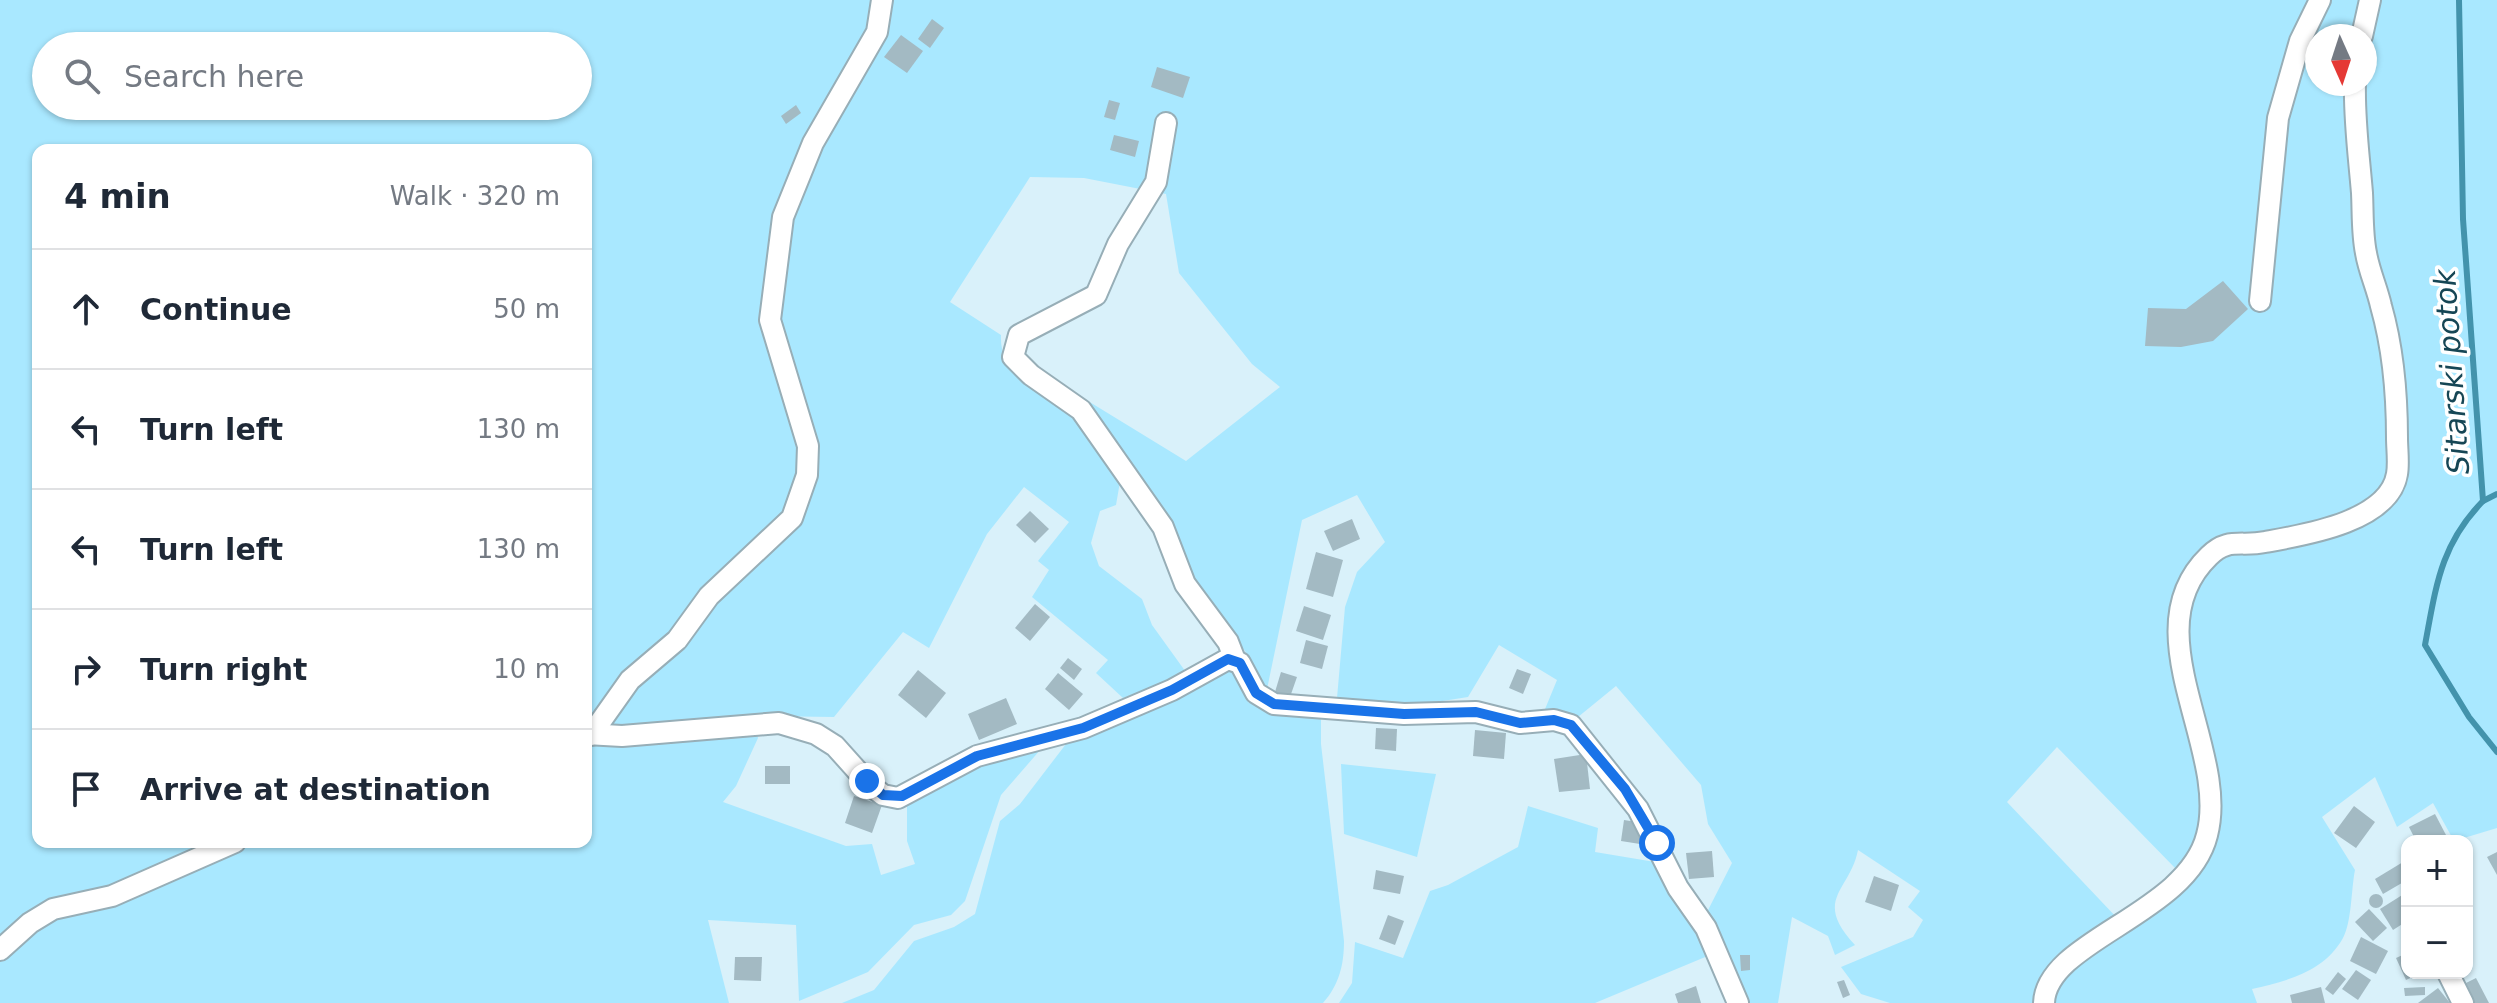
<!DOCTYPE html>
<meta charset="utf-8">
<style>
body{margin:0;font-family:"DejaVu Sans",sans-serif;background:#f6f6f7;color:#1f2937}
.controls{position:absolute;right:24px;bottom:24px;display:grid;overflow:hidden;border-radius:16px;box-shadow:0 2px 6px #0004}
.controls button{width:72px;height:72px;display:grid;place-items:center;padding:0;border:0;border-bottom:2px solid #e0e1e3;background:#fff;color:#1f2937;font:40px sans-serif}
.compass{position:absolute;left:2305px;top:24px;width:72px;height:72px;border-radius:50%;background:#fff;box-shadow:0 2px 6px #0004;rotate:177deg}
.stop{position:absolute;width:24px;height:24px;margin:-18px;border:6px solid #1a73e8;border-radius:50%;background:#fff}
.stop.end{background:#1a73e8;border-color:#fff;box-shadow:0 2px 8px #0008}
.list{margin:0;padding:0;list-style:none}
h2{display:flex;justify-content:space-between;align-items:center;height:104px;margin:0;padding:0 32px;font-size:34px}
h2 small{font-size:26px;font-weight:400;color:#747a83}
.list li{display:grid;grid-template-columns:52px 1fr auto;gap:24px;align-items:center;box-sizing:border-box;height:120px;padding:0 32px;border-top:2px solid #e0e1e3}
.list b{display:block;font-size:30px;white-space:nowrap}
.list em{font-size:26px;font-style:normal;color:#747a83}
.icon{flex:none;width:44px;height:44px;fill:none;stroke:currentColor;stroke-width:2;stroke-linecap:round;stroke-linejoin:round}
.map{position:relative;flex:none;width:2497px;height:1003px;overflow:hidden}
.search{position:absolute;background:#fff;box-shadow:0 2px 6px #0004;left:32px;top:32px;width:560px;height:88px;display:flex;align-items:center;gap:20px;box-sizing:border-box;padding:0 28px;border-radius:44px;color:#747a83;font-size:30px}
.panel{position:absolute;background:#fff;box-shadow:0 2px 6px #0004;left:32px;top:144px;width:560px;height:704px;border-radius:16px}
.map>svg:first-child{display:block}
.green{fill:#a9e8ff;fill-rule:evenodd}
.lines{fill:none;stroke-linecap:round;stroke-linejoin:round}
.stream{stroke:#4393ac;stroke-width:6}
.building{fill:#a3bac3}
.minor-casing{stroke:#97aeb7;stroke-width:24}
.minor{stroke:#fff;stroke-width:20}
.route{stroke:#1a73e8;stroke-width:10}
.labels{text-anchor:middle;stroke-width:7;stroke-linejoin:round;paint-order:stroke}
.water-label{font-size:30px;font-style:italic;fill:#164655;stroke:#fff}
</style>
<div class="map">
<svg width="2497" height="1003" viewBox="0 0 2497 1003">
<rect width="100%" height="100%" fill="#d9f1fa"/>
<!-- green -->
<g class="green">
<path d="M0,0h2497v828l-43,13 -21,-38 -36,24 -22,-50 -53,40 33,53c-4,20 -3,51 -12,68 -19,34 -56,43 -91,51l5,14h-367l-29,-9 -20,-27 72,-30 10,-17 -15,-13 12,-16 -62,-41c-8,41 -46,49 -3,95l-20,10 -7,-19 -36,-19 -14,86h-37l-36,-87 27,-53 -24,-39 -7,-39 -85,-99 -38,31 -35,-3 14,-34 -58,-35 -31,52 -51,8 -80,-7 8,-91 12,-35 28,-30 -28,-47 -55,25 -36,174 -15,-35 -57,-75 -33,-74 -73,-109 98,60 94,-74 -28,-23 -73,-91 -13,-79 -82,-16 -54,-1 -80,125 51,33c-2,42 38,55 66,78 20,17 37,43 54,63l-5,29 -16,6 -9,32 8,23 43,33 10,26 36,50 -65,23 -27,-25 12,-13 -76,-63 17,-27 -11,-9 31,-39 -45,-35 -37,47 -58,114 -26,-16 -69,85 -82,-1 6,22 -22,48 -13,16 123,44 26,-2 9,31 34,-11 -8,-23v-37l82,-47 52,-8 -40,46 -36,106 -14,14 -37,10 -46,47 -69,29 -3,-76 -88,-5 21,83h-729zM2317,36h48v48h-48zM46,46h532v60h-532zM38,150h548v692h-548zM2057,747l119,122 -58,50 -111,-117z"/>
<path d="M1236,670l8,9 4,23c25,13 45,11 73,10v32l23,197c0,24 -5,44 -21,62h-481l32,-13 40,-49 40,-14 21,-13 25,-93 20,-17 46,-60 95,-37 67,-36z"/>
<polygon points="1341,764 1436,774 1417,857 1344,834"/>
<polygon points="1528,806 1598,828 1595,852 1661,863 1710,955 1595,1003 1339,1003 1352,983 1355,942 1403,958 1430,891 1448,885 1518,847"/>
</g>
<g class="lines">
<!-- stream -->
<g class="stream">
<path d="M2459,0l4,219 20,282c-43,44 -47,86 -58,144l44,72 28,35"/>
<polyline points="2483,501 2497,494"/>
</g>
</g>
<!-- building -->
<g class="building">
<polygon points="932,19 944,28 930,48 918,39"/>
<polygon points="901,35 923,51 907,73 884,57"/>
<polygon points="1157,67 1190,77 1183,98 1151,87"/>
<polygon points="1109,100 1120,103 1115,120 1104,117"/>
<polygon points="796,105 801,113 786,124 781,116"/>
<polygon points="1114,135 1139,141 1135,157 1110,150"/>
<polygon points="2223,281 2248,309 2213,341 2181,347 2145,346 2148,308 2186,309"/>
<polygon points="1030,511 1049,529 1035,543 1016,525"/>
<polygon points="1352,519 1360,539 1333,551 1324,531"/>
<polygon points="1316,552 1343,560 1333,597 1306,589"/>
<polygon points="1035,604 1050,617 1030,641 1015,628"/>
<polygon points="1304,606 1331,615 1323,640 1296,631"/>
<polygon points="1306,640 1328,646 1322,669 1300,663"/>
<polygon points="1068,658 1082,669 1074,680 1060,668"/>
<polygon points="1517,669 1531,674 1523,694 1509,688"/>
<polygon points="918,670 946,693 926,718 898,695"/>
<polygon points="1281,672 1297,677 1290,697 1275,692"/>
<polygon points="1058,673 1083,694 1069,710 1045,689"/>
<polygon points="1006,698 1017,724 979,740 968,714"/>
<polygon points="1376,728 1397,729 1396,751 1375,749"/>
<polygon points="1475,730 1506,733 1504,759 1473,756"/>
<polygon points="1586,754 1590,789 1559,792 1554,759"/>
<rect x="765" y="766" width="25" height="18"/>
<polygon points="854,796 882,805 872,833 845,823"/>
<polygon points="2354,806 2375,822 2356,848 2334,833"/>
<polygon points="2435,814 2446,835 2434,841 2416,841 2409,827"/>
<polygon points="1624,820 1643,823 1640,844 1621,841"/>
<polygon points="1712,851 1714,877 1689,879 1686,853"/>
<polygon points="2497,852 2497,875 2487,857"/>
<polygon points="2403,862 2407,880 2383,894 2375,879"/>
<polygon points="1376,870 1404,876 1400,894 1373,889"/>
<polygon points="1874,876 1899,885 1891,911 1865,902"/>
<polygon points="2407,892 2407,921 2393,930 2380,909"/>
<circle cx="2376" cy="901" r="7"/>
<polygon points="2369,909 2387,928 2373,941 2355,922"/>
<polygon points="1388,915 1404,921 1395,945 1379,939"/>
<polygon points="2361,937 2388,951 2376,974 2350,961"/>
<polygon points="2407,953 2407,973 2421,973 2406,980 2396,958"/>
<polygon points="1740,955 1750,955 1750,970 1741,971"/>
<polygon points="735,957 762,957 761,981 734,980"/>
<polygon points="2356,970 2371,980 2358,1000 2342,989"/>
<polygon points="2338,972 2346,979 2333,995 2325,989"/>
<polygon points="2476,978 2489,1003 2474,1003 2464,984"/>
<polygon points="1844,980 1850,995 1843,998 1837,982"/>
<polygon points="1696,986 1701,1003 1678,1003 1675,994"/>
<polygon points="2321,987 2325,1003 2292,1003 2290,995"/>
<polygon points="2425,987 2425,995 2405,996 2404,988"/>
<polygon points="2438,988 2450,1003 2418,1003"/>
</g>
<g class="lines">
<!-- minor casing -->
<g class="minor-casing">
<g id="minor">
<polyline points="2362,36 2370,0"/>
<polyline points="1166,123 1156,182 1118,244 1096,295 1019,335 1013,357 1031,375 1081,410 1163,527 1185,584 1228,642 1235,660"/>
<polyline points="2260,301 2278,118 2300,41 2320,0"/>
<polyline points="586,734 622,736 779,723 816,734 835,746 870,785 883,795 898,798 977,756 1083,728 1172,690 1228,659 1240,663 1256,693 1274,704 1404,714 1476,712 1520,723 1554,720 1571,725 1638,809 1678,888 1706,928 1738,1003"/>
<polyline points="591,735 630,680 677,640 709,596 792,518 807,475 808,446 770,320 783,217 813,143 877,32 882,0"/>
<polyline points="0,950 30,923 53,909 112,896 235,842"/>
<polyline points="2448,973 2463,1003"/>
<path d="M2044,1003c2,-63 143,-88 163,-168 23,-86 -76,-204 2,-279 19,-19 32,-9 56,-14 39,-7 124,-20 132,-68 2,-11 0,-25 0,-36 0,-44 -4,-90 -16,-132 -4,-18 -12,-35 -15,-53 -4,-19 -3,-40 -4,-60 -3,-37 -8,-73 -7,-109"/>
</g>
</g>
<!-- minor -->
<use href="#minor" class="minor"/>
</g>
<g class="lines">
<!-- route -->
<polyline class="route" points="867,781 883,795 902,796 977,756 1083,728 1172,690 1228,659 1240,663 1256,693 1274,704 1404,714 1476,712 1520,723 1554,720 1571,725 1625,789 1657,843"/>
</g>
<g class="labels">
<!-- water labels -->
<g class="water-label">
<text transform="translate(2452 372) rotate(-94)" y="10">Sitarski potok</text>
</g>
</g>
</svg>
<div class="controls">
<button>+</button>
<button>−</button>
</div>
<svg class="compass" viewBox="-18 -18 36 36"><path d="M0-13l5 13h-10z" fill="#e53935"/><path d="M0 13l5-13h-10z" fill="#747a83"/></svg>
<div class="stop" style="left:1657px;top:843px"></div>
<div class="stop end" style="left:867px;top:781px"></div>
<div class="search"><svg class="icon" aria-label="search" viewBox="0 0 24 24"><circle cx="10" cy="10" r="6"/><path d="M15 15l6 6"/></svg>Search here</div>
<section class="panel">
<h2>4 min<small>Walk · 320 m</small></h2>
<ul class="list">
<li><svg class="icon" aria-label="ahead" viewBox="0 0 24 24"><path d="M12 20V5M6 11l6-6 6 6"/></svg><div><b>Continue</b></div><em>50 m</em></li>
<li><svg class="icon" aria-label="left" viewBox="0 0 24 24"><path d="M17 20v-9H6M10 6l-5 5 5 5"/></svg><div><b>Turn left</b></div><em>130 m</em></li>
<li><svg class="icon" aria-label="left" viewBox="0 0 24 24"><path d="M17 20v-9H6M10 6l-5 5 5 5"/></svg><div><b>Turn left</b></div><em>130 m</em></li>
<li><svg class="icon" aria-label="right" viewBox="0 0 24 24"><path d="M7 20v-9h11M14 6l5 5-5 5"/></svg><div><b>Turn right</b></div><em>10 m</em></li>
<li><svg class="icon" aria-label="arrive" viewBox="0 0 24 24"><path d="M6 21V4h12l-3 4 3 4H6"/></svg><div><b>Arrive at destination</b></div></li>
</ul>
</section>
</div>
